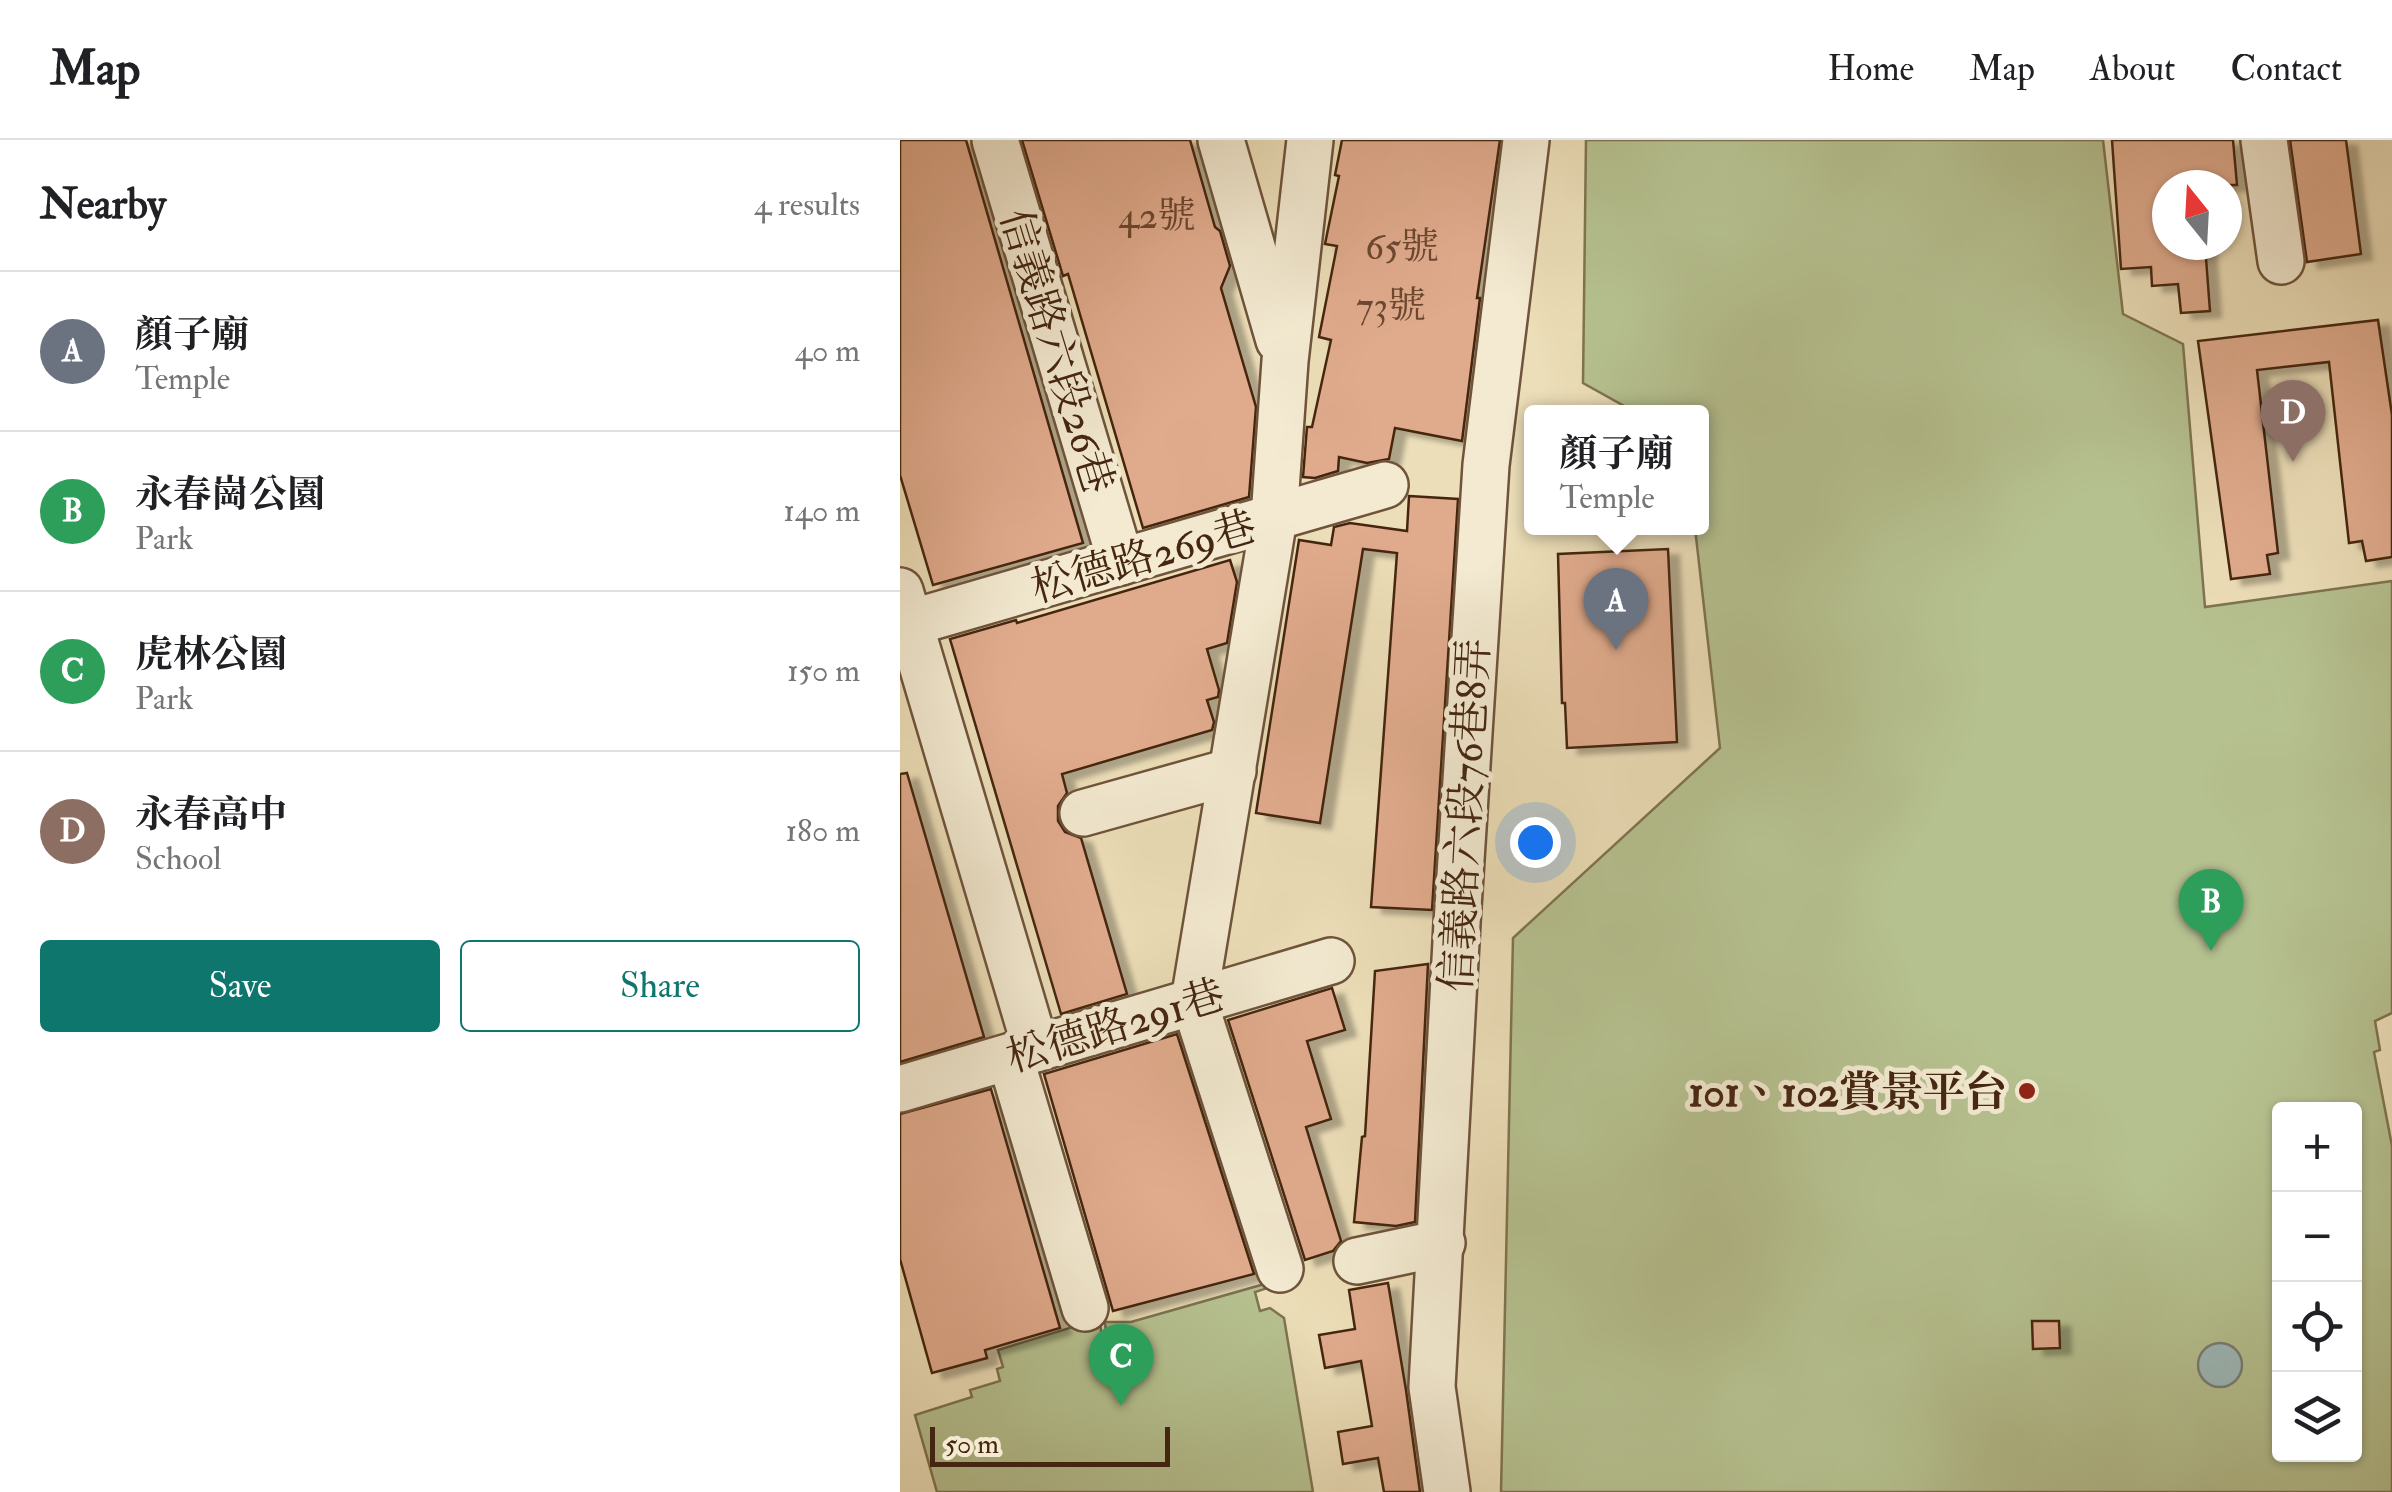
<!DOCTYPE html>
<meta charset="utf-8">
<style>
body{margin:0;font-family:"IM FELL Double Pica","Noto Serif TC",serif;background:#f2f2f2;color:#202124}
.controls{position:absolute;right:30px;bottom:30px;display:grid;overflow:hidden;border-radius:10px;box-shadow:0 2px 8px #0004}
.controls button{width:90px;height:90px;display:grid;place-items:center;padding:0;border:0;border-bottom:2px solid #e0e0e0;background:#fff;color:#202124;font:50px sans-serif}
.compass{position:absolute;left:1252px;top:30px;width:90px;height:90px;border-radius:50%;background:#fff;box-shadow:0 2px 8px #0004;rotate:342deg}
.scale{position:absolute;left:30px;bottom:25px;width:240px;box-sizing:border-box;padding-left:10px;border:5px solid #452611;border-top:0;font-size:28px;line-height:35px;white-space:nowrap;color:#452611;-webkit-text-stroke:8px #f3ead1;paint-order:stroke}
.you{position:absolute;left:635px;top:702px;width:35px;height:35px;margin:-25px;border:8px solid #fff;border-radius:50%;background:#1a73e8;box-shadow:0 0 0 15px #1a73e833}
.badge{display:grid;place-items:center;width:65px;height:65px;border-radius:50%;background:#0f766e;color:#fff;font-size:32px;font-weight:700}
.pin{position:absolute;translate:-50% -82px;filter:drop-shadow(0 2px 5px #0008)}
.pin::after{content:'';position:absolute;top:52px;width:35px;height:30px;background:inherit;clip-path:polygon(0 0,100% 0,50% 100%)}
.popup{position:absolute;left:624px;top:265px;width:185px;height:130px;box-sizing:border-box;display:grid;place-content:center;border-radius:10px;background:#fff;filter:drop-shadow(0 2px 8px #0005);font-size:32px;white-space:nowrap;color:#757577}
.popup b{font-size:38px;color:#202124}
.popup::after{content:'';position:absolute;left:50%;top:100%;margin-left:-20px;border:20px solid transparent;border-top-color:#fff}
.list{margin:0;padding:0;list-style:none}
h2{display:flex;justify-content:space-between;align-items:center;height:130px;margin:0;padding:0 40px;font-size:42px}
h2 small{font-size:32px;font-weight:400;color:#757577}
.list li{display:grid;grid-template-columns:65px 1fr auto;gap:30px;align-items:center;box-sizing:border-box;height:160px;padding:0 40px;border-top:2px solid #e0e0e0}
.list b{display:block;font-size:38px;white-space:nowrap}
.list p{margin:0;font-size:32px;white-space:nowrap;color:#757577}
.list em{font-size:32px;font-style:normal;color:#757577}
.actions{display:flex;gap:20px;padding:30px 40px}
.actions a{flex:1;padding:22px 0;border:2px solid #0f766e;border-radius:10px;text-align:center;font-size:35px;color:#0f766e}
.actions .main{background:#0f766e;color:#fff}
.icon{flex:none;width:55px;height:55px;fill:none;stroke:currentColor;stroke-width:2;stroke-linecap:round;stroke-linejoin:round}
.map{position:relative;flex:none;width:1492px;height:1352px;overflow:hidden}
header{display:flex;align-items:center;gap:60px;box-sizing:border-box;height:140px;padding:0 50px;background:#fff;border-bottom:2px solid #e0e0e0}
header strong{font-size:48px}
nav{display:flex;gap:55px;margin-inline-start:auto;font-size:35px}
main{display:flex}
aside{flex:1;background:#fff}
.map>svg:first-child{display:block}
.green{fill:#b6c190;stroke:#7e7450;stroke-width:2.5;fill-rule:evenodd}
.water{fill:#9db9b9;stroke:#7a7e76;stroke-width:2.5}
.building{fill:#e0ab8d;stroke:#452611;stroke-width:2.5;filter:url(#shadow)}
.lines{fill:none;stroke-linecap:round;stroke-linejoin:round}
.minor-casing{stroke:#6f543b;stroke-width:50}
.minor{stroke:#f3ead1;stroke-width:45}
.poi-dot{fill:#8f2418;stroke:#f3ead1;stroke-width:4}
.labels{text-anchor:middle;stroke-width:10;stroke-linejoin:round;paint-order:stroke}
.number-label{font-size:38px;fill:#6c4730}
.street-label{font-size:42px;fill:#452611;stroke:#f3ead1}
.poi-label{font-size:42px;font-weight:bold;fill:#452611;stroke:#f3ead1;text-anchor:end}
</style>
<header>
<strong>Map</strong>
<nav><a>Home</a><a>Map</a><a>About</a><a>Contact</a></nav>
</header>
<main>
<aside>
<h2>Nearby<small>4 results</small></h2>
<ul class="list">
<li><span class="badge" style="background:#6b7280">A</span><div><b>顏子廟</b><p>Temple</p></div><em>40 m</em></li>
<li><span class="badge" style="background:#2e9e5b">B</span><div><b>永春崗公園</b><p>Park</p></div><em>140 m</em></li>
<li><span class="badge" style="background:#2e9e5b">C</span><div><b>虎林公園</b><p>Park</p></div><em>150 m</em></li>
<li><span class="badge" style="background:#8d6e63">D</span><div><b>永春高中</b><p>School</p></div><em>180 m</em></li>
</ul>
<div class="actions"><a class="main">Save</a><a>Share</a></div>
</aside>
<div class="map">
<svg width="1492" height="1352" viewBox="0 0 1492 1352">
<defs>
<filter id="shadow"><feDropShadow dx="11" dy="6" stdDeviation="2.5" flood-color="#0004"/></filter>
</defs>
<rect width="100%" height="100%" fill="#ecdeb8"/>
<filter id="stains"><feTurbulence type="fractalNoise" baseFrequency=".002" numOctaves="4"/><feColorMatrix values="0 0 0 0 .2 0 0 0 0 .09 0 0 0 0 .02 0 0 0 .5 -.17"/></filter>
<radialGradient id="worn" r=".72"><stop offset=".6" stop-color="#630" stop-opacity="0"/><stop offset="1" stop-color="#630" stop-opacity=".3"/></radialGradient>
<!-- green -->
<g class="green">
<path d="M686,0h517l20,174 60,30 22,263 187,-26v432l-17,8 5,29 -6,2 18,94v346h-891l12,-554 207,-190 -25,-220h6v-116h-66l-52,-29zM1380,969h74v345h-74z"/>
<polygon points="382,1139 383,1143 355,1152 360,1171 370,1168 384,1178 413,1352 37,1352 15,1275 72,1257 70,1250 100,1241 97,1229 103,1227 98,1210 189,1182 200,1182 204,1218 208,1216 205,1182 231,1182"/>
</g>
<!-- water -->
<circle class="water" cx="1320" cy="1225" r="22"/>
<!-- building -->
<g class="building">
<polygon points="0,0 66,0 183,403 33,445 0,335"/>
<polygon points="122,0 290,0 315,87 320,91 330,126 321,148 356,267 349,357 243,388 168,134 163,136"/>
<polygon points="442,0 600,0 577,158 580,158 562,301 495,288 489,319 467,323 439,317 438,331 415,338 403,337 407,287 412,287 431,200 419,197 437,106 425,104 439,36 435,35"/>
<polygon points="1212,0 1333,0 1337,45 1267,45 1267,105 1305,105 1310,171 1281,173 1278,144 1252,146 1251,127 1221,129"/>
<polygon points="1390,0 1446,0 1461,114 1407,122"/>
<polygon points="1478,180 1492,275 1492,417 1466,421 1462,401 1449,403 1429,222 1357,230 1378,413 1367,415 1370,434 1331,439 1298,201"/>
<polygon points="509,356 558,359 532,770 471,767 497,413 463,409 420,683 356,673 399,400 431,405 434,387 450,383 507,391"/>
<polygon points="768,409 777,602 667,608 665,563 662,563 658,414"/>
<polygon points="330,420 337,442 327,503 307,509 319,550 318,557 307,560 314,582 312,590 162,634 167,653 158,666 158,681 165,692 181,698 227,854 161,874 50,499 116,480 117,483"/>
<polygon points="7,633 84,897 0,922 0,634"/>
<polygon points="528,824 515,1082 496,1086 454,1082 462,997 465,996 475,831"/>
<polygon points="432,848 445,890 407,901 431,979 406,987 441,1101 433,1111 405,1120 328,880"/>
<polygon points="277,894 354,1134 213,1171 144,934"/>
<polygon points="91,949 160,1188 85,1210 87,1218 32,1233 0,1119 0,974"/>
<polygon points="488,1143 506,1250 520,1352 484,1352 478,1318 443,1324 438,1292 472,1286 461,1221 425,1228 419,1195 455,1189 449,1150"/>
<polygon points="1132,1181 1159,1181 1160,1208 1133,1209"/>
</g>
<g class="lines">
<!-- minor casing -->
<g class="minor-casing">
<g id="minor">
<polyline points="95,0 221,422"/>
<polyline points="321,0 379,200"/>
<polyline points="1364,0 1381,121"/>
<polyline points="0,451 136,909"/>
<polyline points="0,486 485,345"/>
<polyline points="183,673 333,631"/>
<polyline points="110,917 185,1168"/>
<polyline points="0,949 431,821"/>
<polyline points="457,1121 542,1103"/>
<polyline points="380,1129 294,861 374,378 385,221 410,0"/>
<polyline points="547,1352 532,1247 557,783 586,325 626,0"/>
</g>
</g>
<!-- minor -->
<use href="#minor" class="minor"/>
</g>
<!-- markers -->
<circle class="poi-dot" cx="1127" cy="951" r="10"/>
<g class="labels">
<!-- number labels -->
<g class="number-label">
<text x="257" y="88">42號</text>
<text x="502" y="119">65號</text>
<text x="491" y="178">73號</text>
</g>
<!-- street labels -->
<g class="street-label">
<text transform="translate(158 211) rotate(73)" y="15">信義路六段26巷</text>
<text transform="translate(243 416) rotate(-16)" y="15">松德路269巷</text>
<text transform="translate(564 675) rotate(-87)" y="15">信義路六段76巷8弄</text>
<text transform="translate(215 885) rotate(-17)" y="15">松德路291巷</text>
</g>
<!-- poi labels -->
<g class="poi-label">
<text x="1107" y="966">101、102賞景平台</text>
</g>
</g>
<rect width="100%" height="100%" filter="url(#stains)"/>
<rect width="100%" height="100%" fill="url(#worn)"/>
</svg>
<div class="controls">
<button>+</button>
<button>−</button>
<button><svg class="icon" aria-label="locate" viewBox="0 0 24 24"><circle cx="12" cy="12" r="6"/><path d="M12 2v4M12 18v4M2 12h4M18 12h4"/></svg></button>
<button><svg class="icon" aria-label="layers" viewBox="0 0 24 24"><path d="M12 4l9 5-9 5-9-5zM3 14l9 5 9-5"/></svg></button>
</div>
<svg class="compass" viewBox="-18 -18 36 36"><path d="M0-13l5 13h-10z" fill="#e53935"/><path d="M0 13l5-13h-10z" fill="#757577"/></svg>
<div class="scale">50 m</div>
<div class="you"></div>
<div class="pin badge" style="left:716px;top:510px;background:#6b7280">A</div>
<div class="popup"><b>顏子廟</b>Temple</div>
<div class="pin badge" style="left:1311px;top:811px;background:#2e9e5b">B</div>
<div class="pin badge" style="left:221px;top:1266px;background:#2e9e5b">C</div>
<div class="pin badge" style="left:1393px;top:322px;background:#8d6e63">D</div>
</div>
</main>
